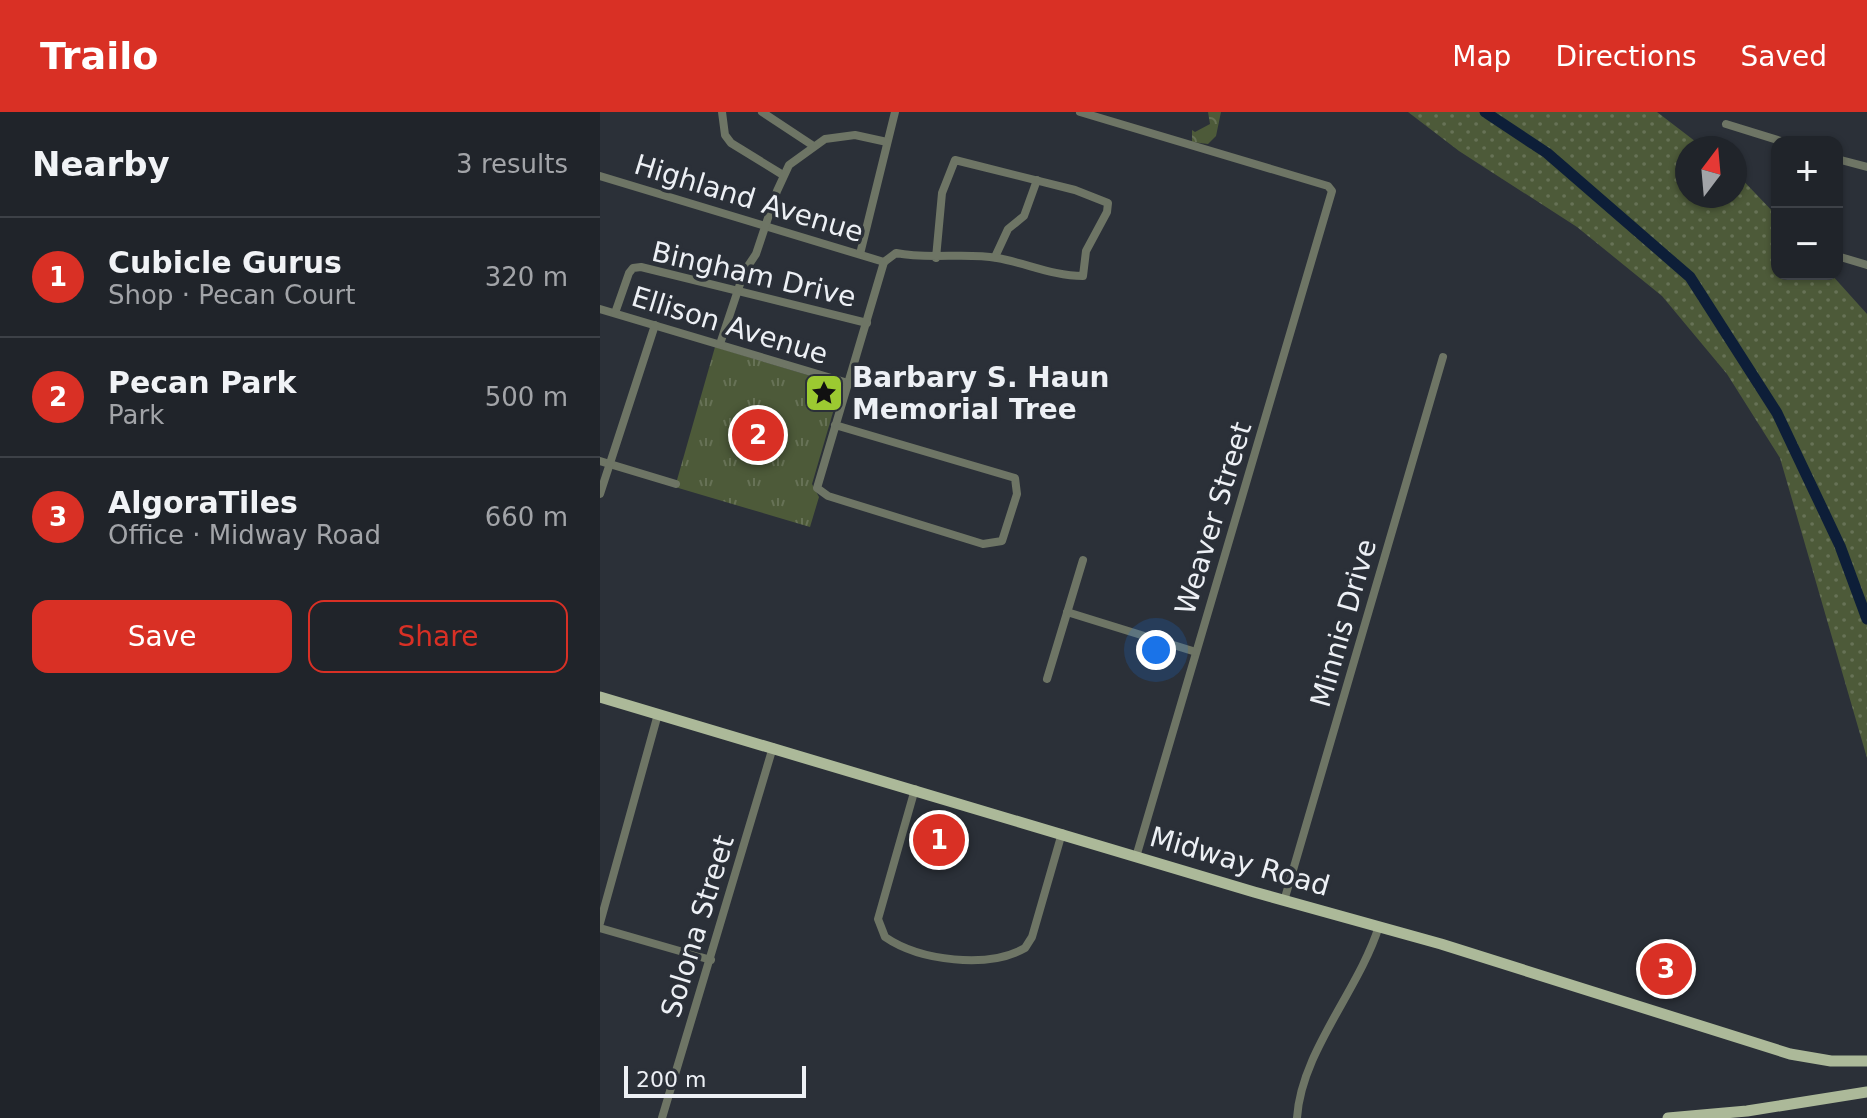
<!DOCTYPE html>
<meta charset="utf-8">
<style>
body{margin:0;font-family:"DejaVu Sans",sans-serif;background:#2d3036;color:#f1f3f6}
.controls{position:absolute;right:24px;top:24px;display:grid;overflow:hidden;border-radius:16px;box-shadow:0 2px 6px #0004}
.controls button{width:72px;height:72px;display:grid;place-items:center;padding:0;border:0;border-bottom:2px solid #3d4147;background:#20242a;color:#f1f3f6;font:40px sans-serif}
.compass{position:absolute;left:1075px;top:24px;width:72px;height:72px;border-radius:50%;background:#20242a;box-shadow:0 2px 6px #0004;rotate:16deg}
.scale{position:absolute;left:24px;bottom:20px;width:182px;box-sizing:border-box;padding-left:8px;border:4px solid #edf0f5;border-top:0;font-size:22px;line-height:28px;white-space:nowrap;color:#edf0f5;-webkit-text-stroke:6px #2b3038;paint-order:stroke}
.you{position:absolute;left:556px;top:538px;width:28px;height:28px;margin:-20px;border:6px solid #fff;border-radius:50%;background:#1a73e8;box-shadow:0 0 0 12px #1a73e833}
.badge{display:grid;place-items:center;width:52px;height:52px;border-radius:50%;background:#d93025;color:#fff;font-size:26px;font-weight:700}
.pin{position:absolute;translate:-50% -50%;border:4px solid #fff;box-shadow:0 2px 8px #0006}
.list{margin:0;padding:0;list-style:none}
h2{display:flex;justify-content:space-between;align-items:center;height:104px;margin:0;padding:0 32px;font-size:34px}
h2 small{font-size:26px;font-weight:400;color:#a2a4a8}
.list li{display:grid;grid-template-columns:52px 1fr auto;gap:24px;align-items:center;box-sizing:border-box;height:120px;padding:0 32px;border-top:2px solid #3d4147}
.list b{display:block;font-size:30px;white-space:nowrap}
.list p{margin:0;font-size:26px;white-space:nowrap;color:#a2a4a8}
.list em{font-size:26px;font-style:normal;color:#a2a4a8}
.actions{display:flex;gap:16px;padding:24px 32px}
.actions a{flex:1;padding:18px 0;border:2px solid #d93025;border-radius:16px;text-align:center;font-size:28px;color:#d93025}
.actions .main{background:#d93025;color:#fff}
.map{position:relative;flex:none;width:1267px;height:1006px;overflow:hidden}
header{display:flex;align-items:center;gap:48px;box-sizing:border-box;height:112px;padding:0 40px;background:#d93025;color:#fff}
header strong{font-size:38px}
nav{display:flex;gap:44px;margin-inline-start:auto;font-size:28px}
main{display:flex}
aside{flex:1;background:#20242a}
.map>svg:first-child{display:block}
.grass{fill:url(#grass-dots)}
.forest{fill:url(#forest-crowns)}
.park{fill:url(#park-tufts)}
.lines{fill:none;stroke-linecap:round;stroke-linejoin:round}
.river{stroke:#0d1e38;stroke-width:11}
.minor{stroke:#6e7565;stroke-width:8}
.major{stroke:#acb999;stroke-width:11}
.labels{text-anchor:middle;stroke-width:7;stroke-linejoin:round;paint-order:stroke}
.street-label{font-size:28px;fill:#edf0f5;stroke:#2b3038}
.poi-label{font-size:28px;font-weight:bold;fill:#edf0f5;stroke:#2b3038;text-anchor:start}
</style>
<header>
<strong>Trailo</strong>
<nav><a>Map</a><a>Directions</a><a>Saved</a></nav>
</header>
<main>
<aside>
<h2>Nearby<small>3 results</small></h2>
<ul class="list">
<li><span class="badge">1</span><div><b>Cubicle Gurus</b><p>Shop · Pecan Court</p></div><em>320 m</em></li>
<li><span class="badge">2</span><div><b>Pecan Park</b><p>Park</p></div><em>500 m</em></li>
<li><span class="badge">3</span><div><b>AlgoraTiles</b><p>Office · Midway Road</p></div><em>660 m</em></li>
</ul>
<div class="actions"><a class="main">Save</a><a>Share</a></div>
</aside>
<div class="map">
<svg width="1267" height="1006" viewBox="0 0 1267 1006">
<defs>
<pattern id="grass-dots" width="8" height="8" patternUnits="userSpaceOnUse" patternTransform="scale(2)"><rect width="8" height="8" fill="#4d5a39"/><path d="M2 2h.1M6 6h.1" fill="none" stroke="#677256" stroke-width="1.8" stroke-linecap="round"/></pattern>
<pattern id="forest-crowns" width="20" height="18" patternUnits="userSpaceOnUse" patternTransform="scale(2)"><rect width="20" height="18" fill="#4d5a39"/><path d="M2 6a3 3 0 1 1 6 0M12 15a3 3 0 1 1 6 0" fill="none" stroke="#677256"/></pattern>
<pattern id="park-tufts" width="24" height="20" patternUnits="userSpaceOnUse" patternTransform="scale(2)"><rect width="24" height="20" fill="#4d5a39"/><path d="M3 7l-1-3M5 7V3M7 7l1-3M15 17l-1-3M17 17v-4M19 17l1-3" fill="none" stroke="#677256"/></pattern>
</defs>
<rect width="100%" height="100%" fill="#2b3038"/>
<!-- grass -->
<polygon class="grass" points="808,0 1057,0 1104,36 1087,36 1087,84 1135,84 1135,60 1177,104 1177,162 1231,162 1267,202 1267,646 1180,346 1127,262 1062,184 977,115 859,39"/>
<!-- forest -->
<polygon class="forest" points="608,0 621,0 616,24 608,32 592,30 592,18 595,20 610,12"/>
<!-- park -->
<polygon class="park" points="115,235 241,273 212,372 219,385 210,415 75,375"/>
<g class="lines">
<!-- river -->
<polyline class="river" points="885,0 947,41 1090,165 1177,301 1240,434 1267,507"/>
<!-- minor -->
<g class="minor">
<polyline points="122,0 125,23 131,31 183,63"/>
<polyline points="162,0 212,33"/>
<polyline points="480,0 728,74 732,79 536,745"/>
<polyline points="1126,12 1184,30"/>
<polyline points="1237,47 1267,55"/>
<polyline points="0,64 284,150"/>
<polyline points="260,142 295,0"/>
<polyline points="1237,144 1267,153"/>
<polyline points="395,145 408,117 424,104 437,68"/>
<path d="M284,150l12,-9c34,7 68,-1 101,5 29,5 56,18 86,18l3,-25 21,-39 1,-9 -33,-13 -120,-30 -13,33 -6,65"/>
<polyline points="0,197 248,271"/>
<polyline points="15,201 29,161 33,156 41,155 267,211"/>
<polyline points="120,232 144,160 156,142 177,79 189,53 225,27 255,23 287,30"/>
<polyline points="235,313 415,366 417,382 402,429 383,432 228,384 217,376 284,150"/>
<polyline points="0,349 76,372"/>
<polyline points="0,382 55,213"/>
<polyline points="467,500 596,540"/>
<polyline points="447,567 483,448"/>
<path d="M315,677l-37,130 7,18c35,24 103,32 140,11l7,-11 30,-104"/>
<polyline points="684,789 843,245"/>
<polyline points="0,811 58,602"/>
<polyline points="0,816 111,848"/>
<polyline points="62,1006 173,635"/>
<path d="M697,1006c4,-66 62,-128 82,-192"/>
</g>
<!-- major -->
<g class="major">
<polyline points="0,585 654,780 841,832 1190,942 1231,949 1267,949"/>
<polyline points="1068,1006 1147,999 1267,980"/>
</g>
</g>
<!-- icons -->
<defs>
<g id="sight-square" transform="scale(2)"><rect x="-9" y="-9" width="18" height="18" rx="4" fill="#9cca31" stroke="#2b3038"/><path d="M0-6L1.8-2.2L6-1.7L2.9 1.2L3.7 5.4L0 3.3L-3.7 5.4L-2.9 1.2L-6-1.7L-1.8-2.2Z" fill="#111"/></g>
</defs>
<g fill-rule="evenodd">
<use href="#sight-square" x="224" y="281"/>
</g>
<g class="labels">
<!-- street labels -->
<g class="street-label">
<text transform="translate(149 86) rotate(17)" y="10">Highland Avenue</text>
<text transform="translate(154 162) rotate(13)" y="10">Bingham Drive</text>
<text transform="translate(130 213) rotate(17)" y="10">Ellison Avenue</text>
<text transform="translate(613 406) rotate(-73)" y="10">Weaver Street</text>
<text transform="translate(743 511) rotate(-74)" y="10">Minnis Drive</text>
<text transform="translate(640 749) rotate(16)" y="10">Midway Road</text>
<text transform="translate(97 814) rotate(-73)" y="10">Solona Street</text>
</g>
<!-- poi labels -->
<g class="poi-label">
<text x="252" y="275">Barbary S. Haun<tspan x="252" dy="32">Memorial Tree</tspan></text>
</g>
</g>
</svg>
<div class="controls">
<button>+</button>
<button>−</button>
</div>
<svg class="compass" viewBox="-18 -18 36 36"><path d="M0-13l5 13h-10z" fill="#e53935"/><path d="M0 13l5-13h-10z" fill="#a2a4a8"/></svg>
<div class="scale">200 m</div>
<div class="you"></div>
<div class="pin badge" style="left:339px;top:728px">1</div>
<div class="pin badge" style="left:158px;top:323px">2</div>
<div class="pin badge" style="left:1066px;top:857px">3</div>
</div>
</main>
